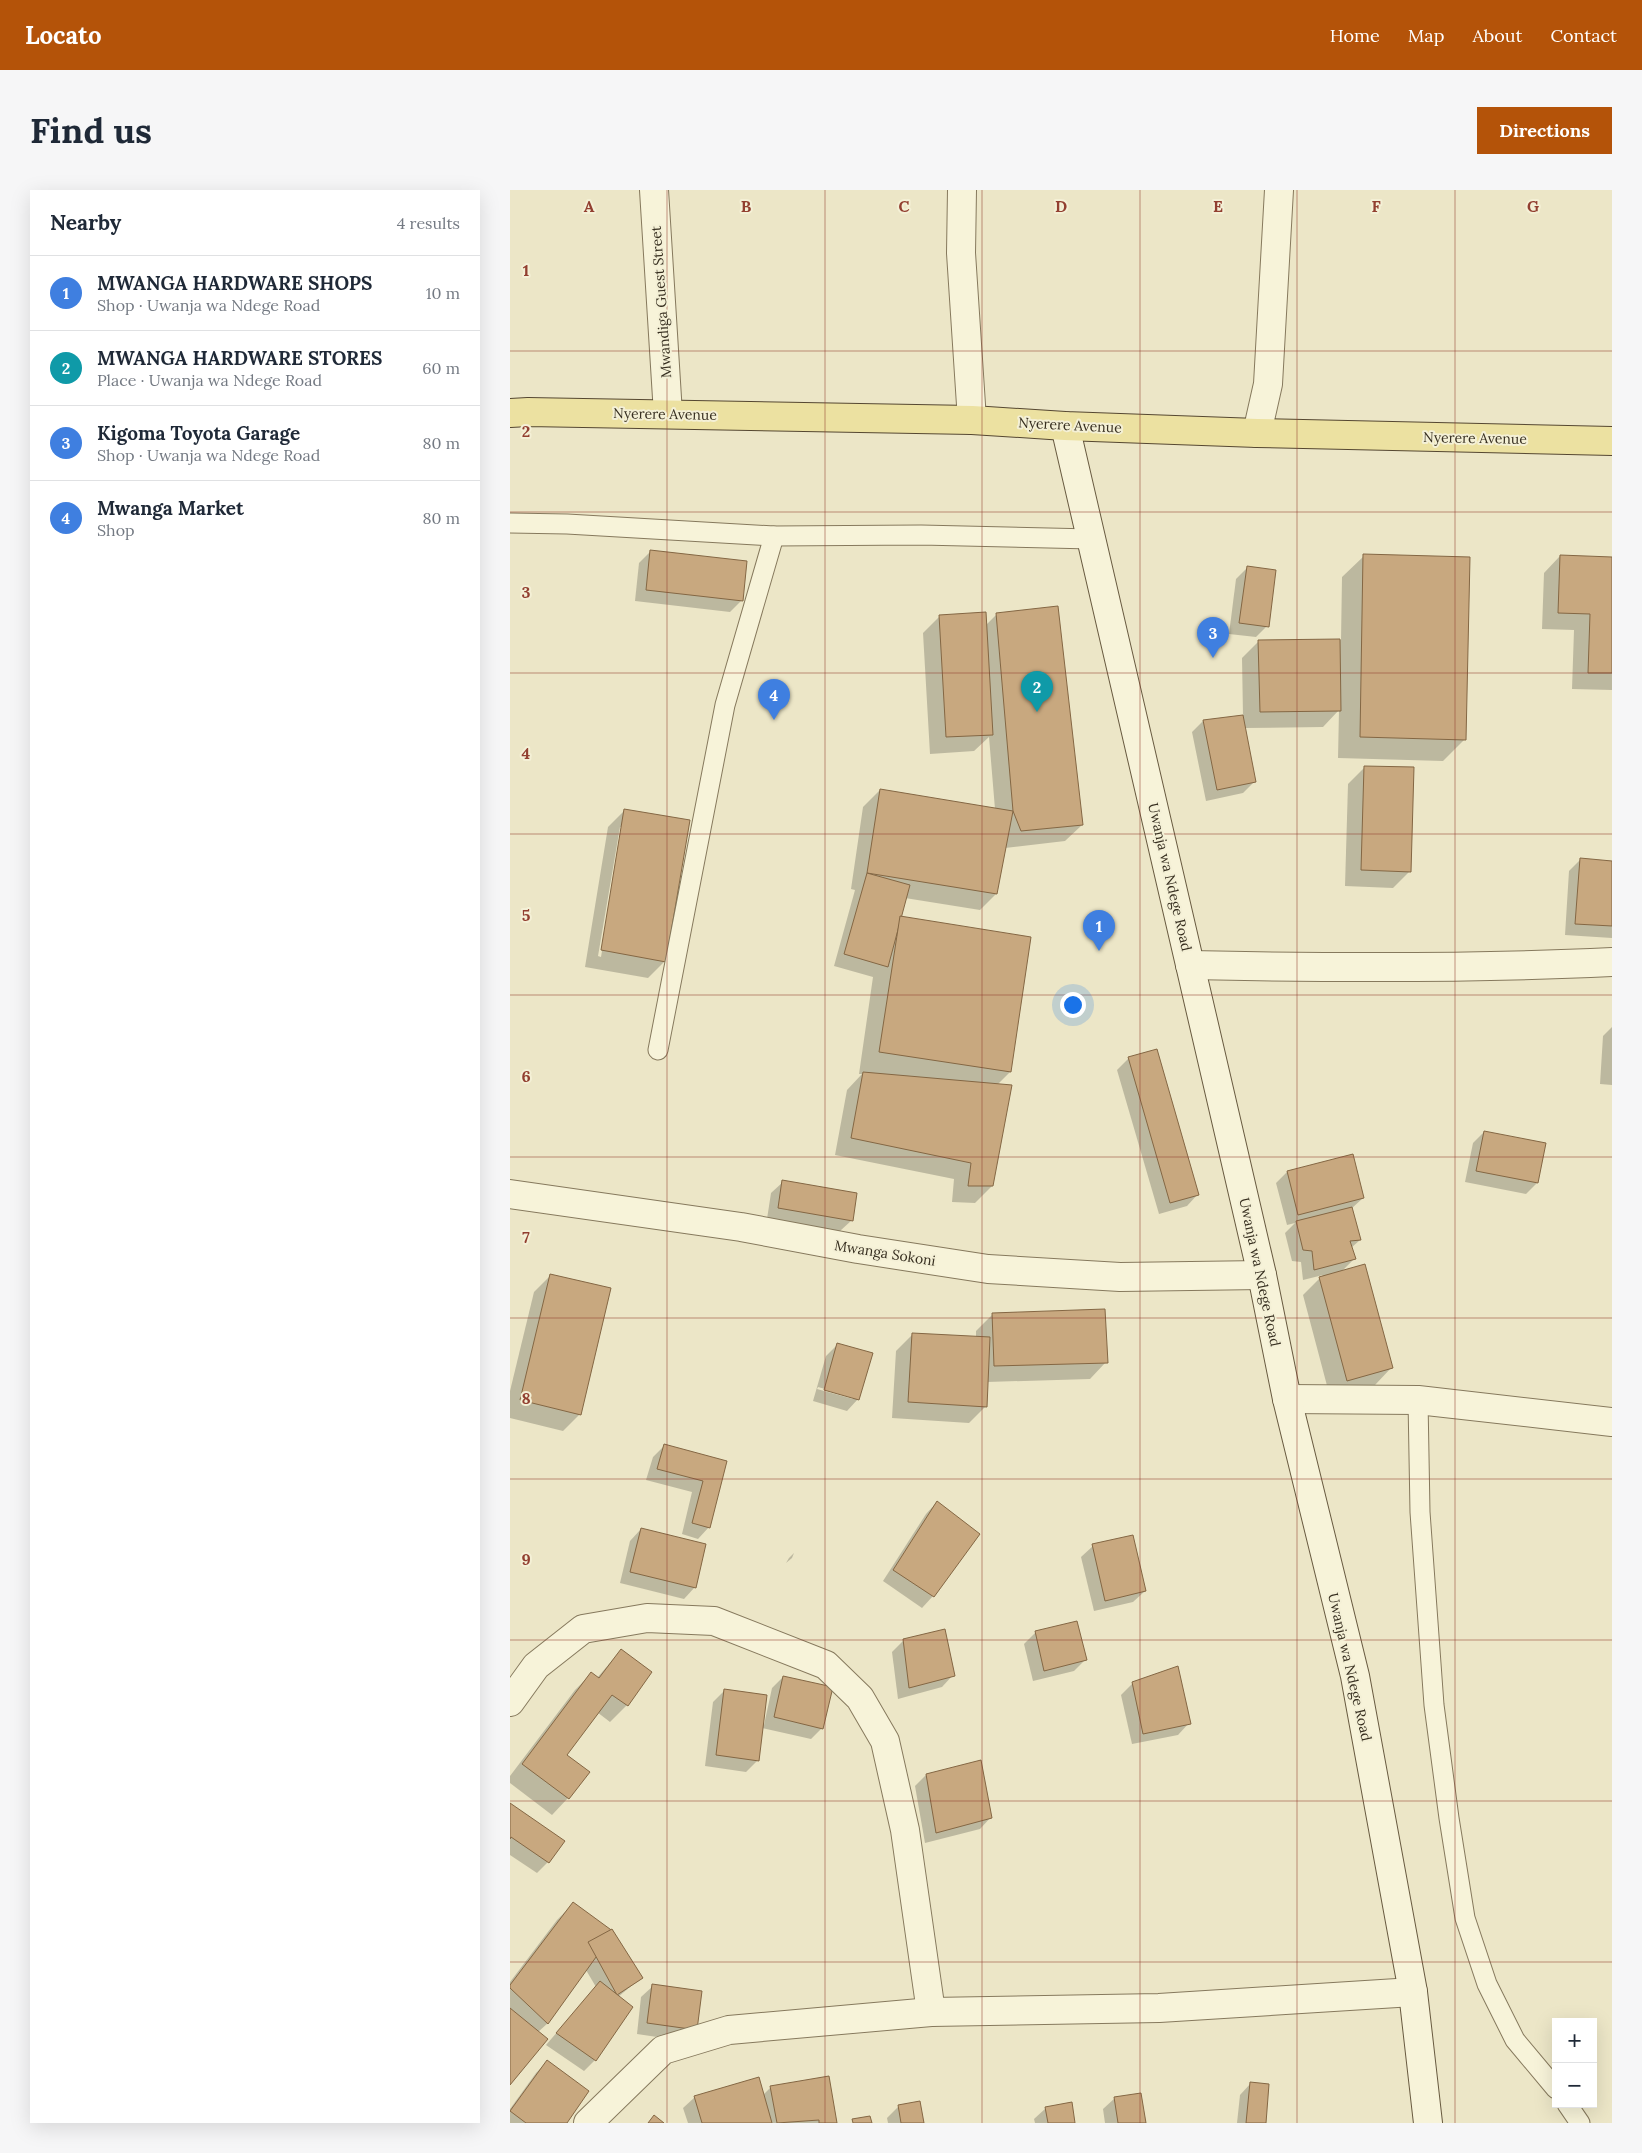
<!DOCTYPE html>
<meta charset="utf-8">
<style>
body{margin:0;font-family:Lora,serif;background:#f6f6f7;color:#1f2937}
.controls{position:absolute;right:15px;bottom:15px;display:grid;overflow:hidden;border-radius:0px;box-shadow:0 5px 20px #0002}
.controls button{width:45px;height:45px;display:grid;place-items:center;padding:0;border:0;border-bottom:1px solid #e0e1e3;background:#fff;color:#1f2937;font:25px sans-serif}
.you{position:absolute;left:562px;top:814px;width:18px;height:18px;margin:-12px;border:4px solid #fff;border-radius:50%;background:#1a73e8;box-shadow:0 0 0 8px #1a73e833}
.badge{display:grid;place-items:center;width:32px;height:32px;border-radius:50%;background:#b45309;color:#fff;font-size:16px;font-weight:700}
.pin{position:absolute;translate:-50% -41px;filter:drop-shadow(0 1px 2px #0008)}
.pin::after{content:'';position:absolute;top:26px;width:18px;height:15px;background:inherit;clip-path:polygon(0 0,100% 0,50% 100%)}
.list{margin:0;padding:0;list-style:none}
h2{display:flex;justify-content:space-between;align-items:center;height:65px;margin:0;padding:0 20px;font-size:21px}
h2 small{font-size:16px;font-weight:400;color:#747a83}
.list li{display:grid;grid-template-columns:32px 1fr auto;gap:15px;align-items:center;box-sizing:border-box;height:75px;padding:0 20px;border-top:1px solid #e0e1e3}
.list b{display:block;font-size:19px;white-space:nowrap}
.list p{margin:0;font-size:16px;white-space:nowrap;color:#747a83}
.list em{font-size:16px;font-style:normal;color:#747a83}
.map{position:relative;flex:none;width:1102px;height:1933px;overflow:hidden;border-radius:0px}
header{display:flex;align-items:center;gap:30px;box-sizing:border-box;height:70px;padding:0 25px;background:#b45309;color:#fff}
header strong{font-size:24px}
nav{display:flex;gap:28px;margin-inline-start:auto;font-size:18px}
.intro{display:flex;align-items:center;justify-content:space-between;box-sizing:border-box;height:120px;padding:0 30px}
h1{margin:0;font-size:35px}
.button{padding:12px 22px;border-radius:0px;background:#b45309;color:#fff;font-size:18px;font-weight:700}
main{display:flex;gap:30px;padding:0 30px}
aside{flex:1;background:#fff;border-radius:0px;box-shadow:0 5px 20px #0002}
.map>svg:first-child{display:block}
.shadow{fill:#0003;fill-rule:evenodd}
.building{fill:#c8a87f;stroke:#846744}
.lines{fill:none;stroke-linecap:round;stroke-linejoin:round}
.lane-casing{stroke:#86795d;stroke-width:21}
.street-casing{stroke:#86795d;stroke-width:30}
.secondary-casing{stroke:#685a40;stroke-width:30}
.primary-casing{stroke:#554731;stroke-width:30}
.lane{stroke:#f7f3d9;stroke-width:19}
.street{stroke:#f7f3d9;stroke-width:28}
.secondary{stroke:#f7f3d9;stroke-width:28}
.primary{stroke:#ece1a1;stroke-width:28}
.grid{fill:none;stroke:#923f30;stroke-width:1;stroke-opacity:0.55}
.labels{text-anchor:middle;stroke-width:4;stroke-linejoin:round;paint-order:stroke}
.street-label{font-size:14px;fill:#372f20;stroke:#f4f0d6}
.grid-label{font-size:16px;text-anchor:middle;font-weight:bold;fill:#923f30;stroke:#f4f0d6;stroke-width:4;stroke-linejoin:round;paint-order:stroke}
</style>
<header>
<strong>Locato</strong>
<nav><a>Home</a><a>Map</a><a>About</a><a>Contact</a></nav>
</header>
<div class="intro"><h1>Find us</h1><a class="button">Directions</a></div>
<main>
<aside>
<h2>Nearby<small>4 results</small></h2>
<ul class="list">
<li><span class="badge" style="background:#3f7fe0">1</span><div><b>MWANGA HARDWARE SHOPS</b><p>Shop · Uwanja wa Ndege Road</p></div><em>10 m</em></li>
<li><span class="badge" style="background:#0f9aa8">2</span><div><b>MWANGA HARDWARE STORES</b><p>Place · Uwanja wa Ndege Road</p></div><em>60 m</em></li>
<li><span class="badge" style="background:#3f7fe0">3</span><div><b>Kigoma Toyota Garage</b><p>Shop · Uwanja wa Ndege Road</p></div><em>80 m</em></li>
<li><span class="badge" style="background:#3f7fe0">4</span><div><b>Mwanga Market</b><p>Shop</p></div><em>80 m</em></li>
</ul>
</aside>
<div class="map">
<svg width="1102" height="1933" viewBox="0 0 1102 1933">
<rect width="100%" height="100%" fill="#ece6c7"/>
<!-- shadow -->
<g class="shadow">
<polygon points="140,362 232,410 220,422 125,411 129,373"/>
<polygon points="854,366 955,549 933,571 828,568 829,520 813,537 734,538 744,592 733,603 696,611 682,542 693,531 733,526 732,468 749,451 831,450 832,387"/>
<polygon points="1050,366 1102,368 1102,500 1062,499 1064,440 1032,439 1034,383"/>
<polygon points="738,377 757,436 746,447 719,444 726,389"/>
<polygon points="487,424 572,635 555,651 495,658 486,704 470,720 395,708 390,728 520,748 500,882 487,895 482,996 465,1013 442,1012 444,989 325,965 337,900 352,884 349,884 363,787 324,776 345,700 341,699 353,617 370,600 485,619 479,547 464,561 420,564 413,443 430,426 475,436"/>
<polygon points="855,577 900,681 883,698 835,696 838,594"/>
<path d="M115,620l40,151 -17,17 -63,-11 23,-140zM110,637h2l-21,130 -3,-1z"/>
<polygon points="1070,670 1102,672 1102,748 1055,745 1059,681"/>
<polygon points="1102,837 1102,895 1090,894 1093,846"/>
<polygon points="619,868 688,1004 677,1016 649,1024 607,880"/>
<polygon points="974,942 1027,993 1016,1004 955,992 963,953"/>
<polygon points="777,982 853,1008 841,1019 850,1050 841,1058 845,1068 831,1082 881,1178 865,1195 820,1207 793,1105 813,1085 793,1090 791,1072 782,1071 775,1043 785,1033 777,1035 766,993"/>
<polygon points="273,992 342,1030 330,1041 257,1029 261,1003"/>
<polygon points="41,1085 70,1224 53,1241 0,1228 0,1201 24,1102"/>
<polygon points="482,1125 596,1172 580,1189 477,1192 476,1216 459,1233 382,1228 386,1161 403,1144 466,1148 466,1141"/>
<path d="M328,1154l20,55 -11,12 -34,-10 13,-45zM308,1197l35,10v2l-36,-10z"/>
<polygon points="154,1256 216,1271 199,1337 188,1349 172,1344 182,1302 136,1290 143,1267"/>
<polygon points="427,1312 423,1406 412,1418 373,1391 416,1324"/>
<polygon points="131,1339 185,1397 174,1409 110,1393 120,1351"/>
<polygon points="583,1356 635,1401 623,1412 584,1421 571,1367"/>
<polygon points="284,1363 282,1368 276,1373 279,1368"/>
<polygon points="566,1432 575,1470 564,1481 523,1491 514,1454 525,1443"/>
<polygon points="393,1451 443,1485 432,1497 388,1509 382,1462"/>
<polygon points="111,1460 117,1515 100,1532 87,1522 56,1565 58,1608 42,1625 0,1593 0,1586 65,1500 81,1484 87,1488"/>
<polygon points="273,1487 312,1538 301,1549 252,1538 248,1570 236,1582 195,1576 203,1512 215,1500 254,1535 262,1498"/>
<polygon points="623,1493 679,1533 668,1545 622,1554 611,1505"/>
<polygon points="416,1585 481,1627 470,1639 415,1653 405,1596"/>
<polygon points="0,1614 38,1672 27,1683 0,1665"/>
<polygon points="63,1714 132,1787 108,1807 85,1870 74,1881 36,1855 86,1797 76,1780 38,1833 28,1842 0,1893 0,1792 47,1730"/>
<polygon points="143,1796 190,1802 174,1851 127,1844 131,1807"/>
<polygon points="37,1872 55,1933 0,1933 0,1919 26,1883"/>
<polygon points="741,1893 754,1933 727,1933 730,1905"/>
<polygon points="261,1897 326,1933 178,1933 173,1918 185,1907 252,1906"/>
<polygon points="605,1908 635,1933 595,1933 593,1919"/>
<polygon points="389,1916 412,1933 378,1933 377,1928"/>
<polygon points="536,1918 564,1933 525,1933 524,1929"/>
</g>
<!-- building -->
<g class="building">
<polygon points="140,360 237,371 233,411 136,400"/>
<polygon points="853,364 960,367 956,550 850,547"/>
<polygon points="1050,365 1102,367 1102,483 1078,483 1080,424 1048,423"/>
<polygon points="737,376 766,380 759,437 729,433"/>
<polygon points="548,416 573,635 511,641 503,621 486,423"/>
<polygon points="476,422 483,545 436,547 429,425"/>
<polygon points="830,449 831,521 750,522 748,450"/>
<polygon points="733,525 746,592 707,600 693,530"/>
<polygon points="854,576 904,577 901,682 851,680"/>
<polygon points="370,599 503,621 487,704 357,683"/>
<polygon points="114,619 180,630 156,772 91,760"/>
<polygon points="1070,668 1102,671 1102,736 1065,734"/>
<polygon points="357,683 400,695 378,777 334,764"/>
<polygon points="390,726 521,747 501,882 369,862"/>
<polygon points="647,859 689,1005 660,1013 618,867"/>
<polygon points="353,882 502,895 483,996 458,996 461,973 341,948"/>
<polygon points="974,941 1036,953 1028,993 966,981"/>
<polygon points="843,964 854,1008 788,1025 777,981"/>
<polygon points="272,990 347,1003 343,1031 268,1018"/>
<polygon points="842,1017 851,1050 840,1051 846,1069 804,1080 802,1061 793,1060 786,1031"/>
<polygon points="855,1074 883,1178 837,1191 809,1087"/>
<polygon points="40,1084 101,1098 71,1225 10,1210"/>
<polygon points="595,1119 598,1173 484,1176 482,1123"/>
<polygon points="402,1143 480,1147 477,1217 398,1212"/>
<polygon points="327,1153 363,1163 349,1210 314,1200"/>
<polygon points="154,1254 217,1271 200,1338 182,1333 193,1291 147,1279"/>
<polygon points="427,1311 470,1344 424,1407 383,1380"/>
<polygon points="131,1338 196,1354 186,1398 120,1382"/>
<polygon points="623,1345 636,1401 595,1411 582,1354"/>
<polygon points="567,1431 577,1470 534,1481 525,1441"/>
<polygon points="435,1439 445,1486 399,1498 393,1449"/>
<polygon points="111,1459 142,1482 118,1516 102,1505 57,1565 80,1582 59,1609 12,1574 81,1482 89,1488"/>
<polygon points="668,1476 681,1534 633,1544 622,1492"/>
<polygon points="273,1486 323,1497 313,1539 264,1527"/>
<polygon points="214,1499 257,1505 249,1571 206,1565"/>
<polygon points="471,1570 482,1628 426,1643 416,1584"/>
<polygon points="0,1613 55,1651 39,1673 1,1647 0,1649"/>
<polygon points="63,1712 104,1742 38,1834 0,1798 0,1795"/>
<polygon points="102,1739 133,1788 107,1805 78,1752"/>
<polygon points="90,1791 123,1817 86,1871 46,1843"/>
<polygon points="142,1794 192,1801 187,1840 137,1833"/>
<polygon points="0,1818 38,1849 0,1895"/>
<polygon points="37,1870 79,1901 57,1933 16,1933 0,1921"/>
<polygon points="319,1886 327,1933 309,1933 309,1930 267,1933 260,1896"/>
<polygon points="249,1887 262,1933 192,1933 184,1906"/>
<polygon points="740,1892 759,1894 756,1933 736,1933"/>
<polygon points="631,1903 636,1933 608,1933 604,1907"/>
<polygon points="410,1911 414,1933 391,1933 388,1915"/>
<polygon points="562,1912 565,1933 538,1933 535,1917"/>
<polygon points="144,1925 154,1933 138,1933"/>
<polygon points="360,1926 362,1933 343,1933 342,1929"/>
</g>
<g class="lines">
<!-- lane casing -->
<g class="lane-casing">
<g id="lane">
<polyline points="0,333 57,334 264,346 411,345 582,349"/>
<polyline points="148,860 215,515 264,346"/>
<polyline points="908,1210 910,1322 924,1515 939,1628 955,1728 977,1794 1005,1850 1046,1899"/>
<polyline points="1057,1914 1070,1933"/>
</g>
</g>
<!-- street casing -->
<g class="street-casing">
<g id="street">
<polyline points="144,0 158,224"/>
<polyline points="452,0 451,63 462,230"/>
<polyline points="747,243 758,194 769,0"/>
<path d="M680,775c141,3 281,4 422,-3"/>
<polyline points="0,1004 231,1037 348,1059 478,1079 610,1087 752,1085"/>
<polyline points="777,1209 908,1210 1102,1232"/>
<polyline points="0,1512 26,1476 73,1439 137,1428 204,1431 316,1475 350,1508 375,1551 395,1640 421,1822"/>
<polyline points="78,1933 153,1860 219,1840 421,1822 649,1818 903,1802"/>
</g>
</g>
<!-- secondary casing -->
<g class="secondary-casing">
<polyline id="secondary" points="555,236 752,1085 777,1209 845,1486 903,1802 918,1933"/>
</g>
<!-- primary casing -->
<g class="primary-casing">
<polyline id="primary" points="0,223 18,222 462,230 555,236 747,243 1102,251"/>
</g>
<!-- lane -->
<use href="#lane" class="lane"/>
<!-- street -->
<use href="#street" class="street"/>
<!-- secondary -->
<use href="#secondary" class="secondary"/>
<!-- primary -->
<use href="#primary" class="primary"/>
</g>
<!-- grid -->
<path class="grid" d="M157,0v1933M315,0v1933M472,0v1933M630,0v1933M787,0v1933M945,0v1933M0,161h1102M0,322h1102M0,483h1102M0,644h1102M0,805h1102M0,967h1102M0,1128h1102M0,1289h1102M0,1450h1102M0,1611h1102M0,1772h1102"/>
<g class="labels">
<!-- street labels -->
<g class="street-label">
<text transform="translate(151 112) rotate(-94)" y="5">Mwandiga Guest Street</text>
<text transform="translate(155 224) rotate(1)" y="5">Nyerere Avenue</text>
<text transform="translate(560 235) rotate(3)" y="5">Nyerere Avenue</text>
<text transform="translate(965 248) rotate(1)" y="5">Nyerere Avenue</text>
<text transform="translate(660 687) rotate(77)" y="5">Uwanja wa Ndege Road</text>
<text transform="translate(375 1063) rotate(9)" y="5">Mwanga Sokoni</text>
<text transform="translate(750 1082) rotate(78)" y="5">Uwanja wa Ndege Road</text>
<text transform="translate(840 1477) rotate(77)" y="5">Uwanja wa Ndege Road</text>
</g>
</g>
<g class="grid-label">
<text x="79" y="22">A</text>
<text x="236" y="22">B</text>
<text x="394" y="22">C</text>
<text x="551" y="22">D</text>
<text x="708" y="22">E</text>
<text x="866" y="22">F</text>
<text x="1023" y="22">G</text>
<text x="16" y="86">1</text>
<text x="16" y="247">2</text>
<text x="16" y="408">3</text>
<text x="16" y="569">4</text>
<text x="16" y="731">5</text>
<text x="16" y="892">6</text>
<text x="16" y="1053">7</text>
<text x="16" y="1214">8</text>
<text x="16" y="1375">9</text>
</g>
</svg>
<div class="controls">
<button>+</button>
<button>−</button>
</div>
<div class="you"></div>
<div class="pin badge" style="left:589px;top:761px;background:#3f7fe0">1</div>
<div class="pin badge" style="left:527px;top:522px;background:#0f9aa8">2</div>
<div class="pin badge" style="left:703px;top:468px;background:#3f7fe0">3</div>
<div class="pin badge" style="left:264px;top:530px;background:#3f7fe0">4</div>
</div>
</main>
